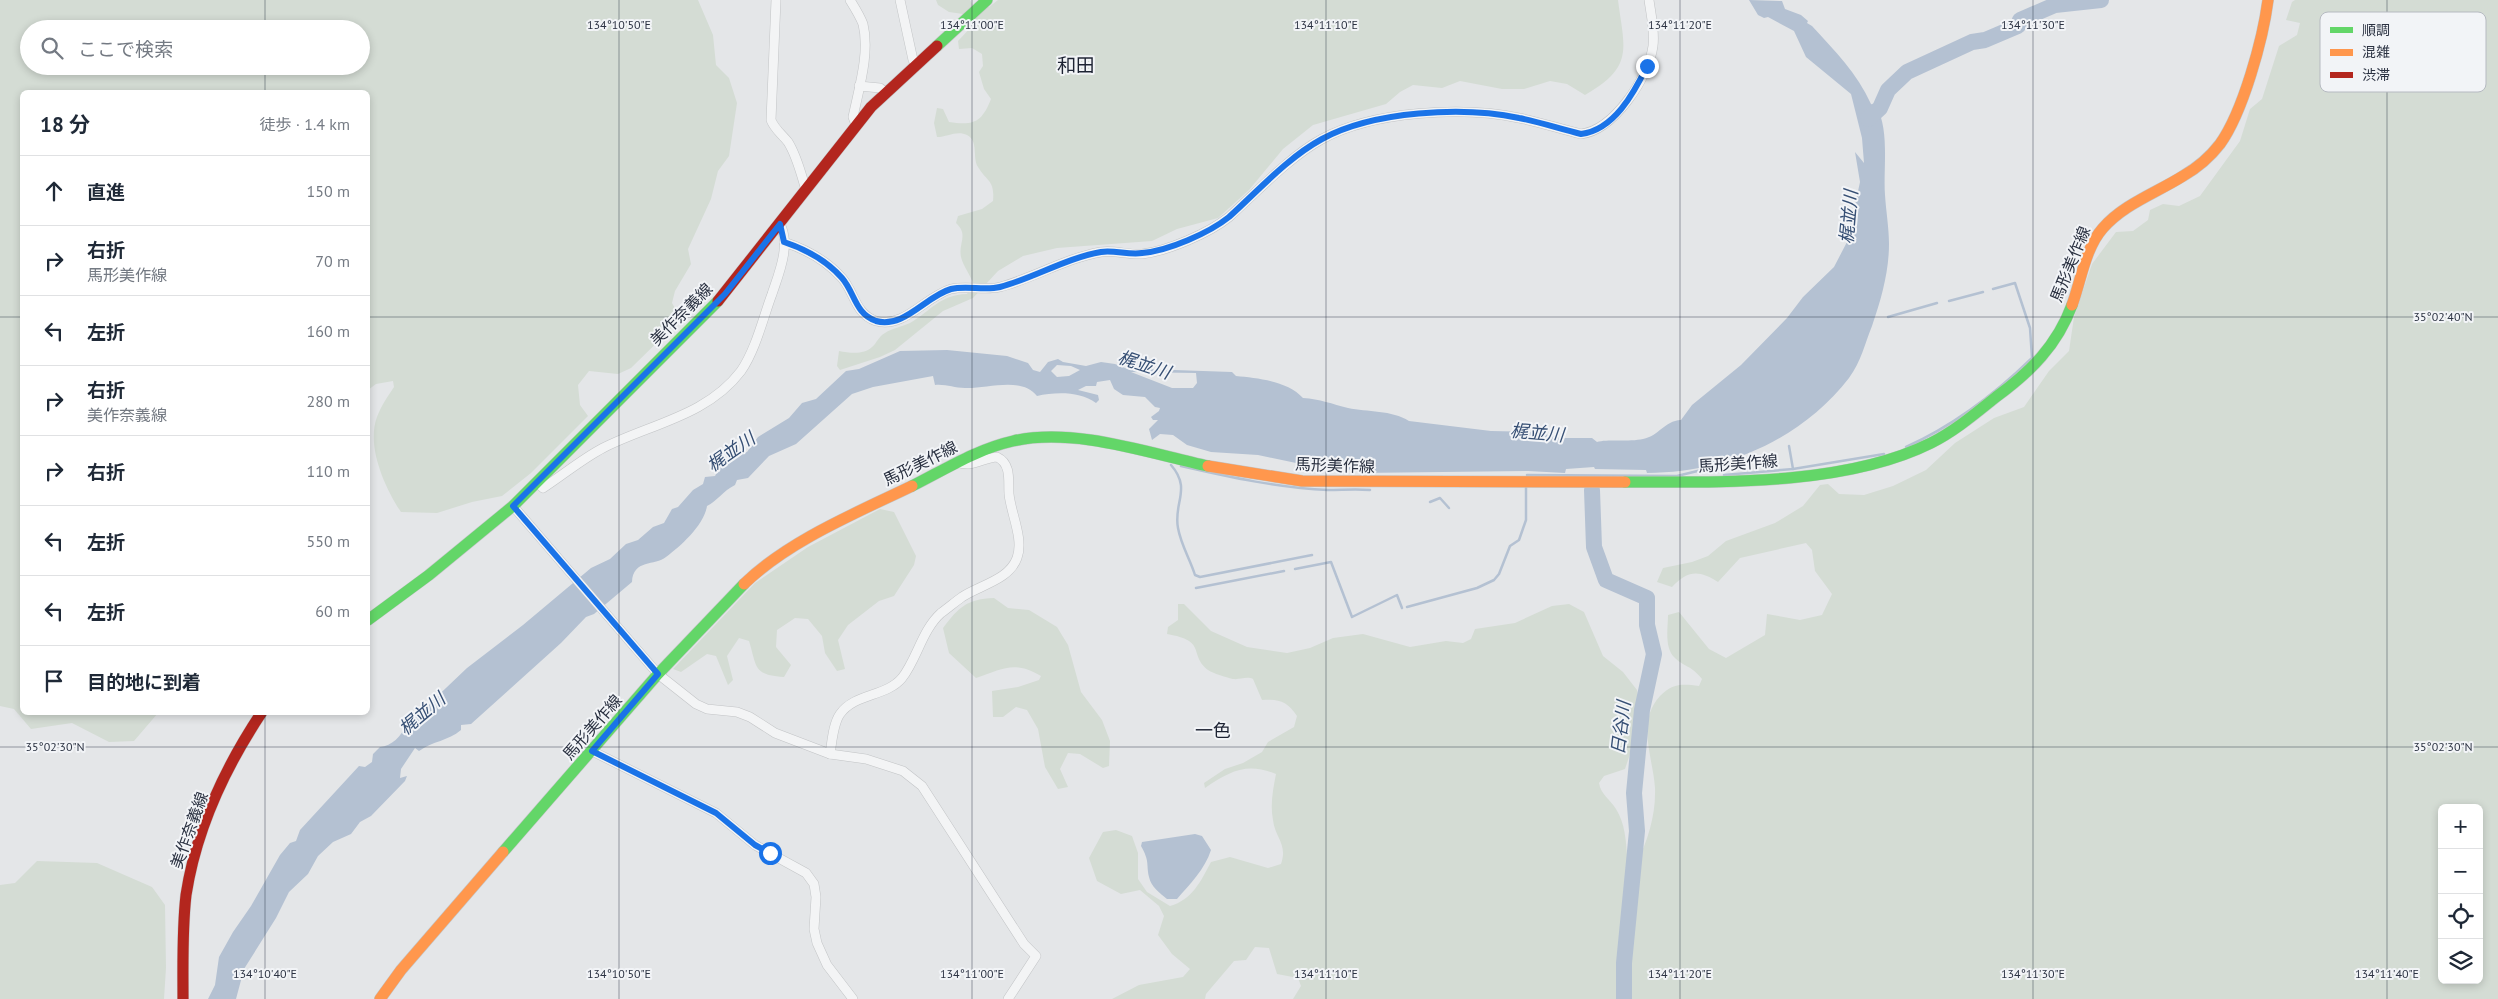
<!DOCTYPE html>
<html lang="ja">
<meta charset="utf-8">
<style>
body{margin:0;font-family:"PT Sans","Noto Sans JP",sans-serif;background:#f6f6f7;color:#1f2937}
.controls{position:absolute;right:15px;bottom:15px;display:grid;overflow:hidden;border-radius:8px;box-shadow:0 2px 8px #0003}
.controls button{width:45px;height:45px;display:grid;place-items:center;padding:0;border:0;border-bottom:1px solid #e0e1e3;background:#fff;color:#1f2937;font:25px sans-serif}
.stop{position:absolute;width:15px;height:15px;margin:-11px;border:4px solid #1a73e8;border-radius:50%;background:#fff}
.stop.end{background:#1a73e8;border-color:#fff;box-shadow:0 1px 5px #0008}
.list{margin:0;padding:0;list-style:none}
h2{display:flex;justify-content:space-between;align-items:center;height:65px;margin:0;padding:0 20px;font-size:21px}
h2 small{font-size:16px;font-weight:400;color:#747a83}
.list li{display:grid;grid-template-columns:32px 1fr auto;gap:15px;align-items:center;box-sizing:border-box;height:70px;padding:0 20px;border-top:1px solid #e0e1e3}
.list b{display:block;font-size:19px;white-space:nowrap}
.list p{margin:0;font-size:16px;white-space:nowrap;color:#747a83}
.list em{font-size:16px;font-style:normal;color:#747a83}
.icon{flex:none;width:28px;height:28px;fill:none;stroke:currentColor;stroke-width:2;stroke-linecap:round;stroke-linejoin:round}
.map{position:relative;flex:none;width:2498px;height:999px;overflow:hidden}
.search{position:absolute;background:#fff;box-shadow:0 2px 8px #0003;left:20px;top:20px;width:350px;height:55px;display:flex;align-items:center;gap:12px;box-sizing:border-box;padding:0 18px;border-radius:28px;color:#747a83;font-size:19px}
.panel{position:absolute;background:#fff;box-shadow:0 2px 8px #0003;left:20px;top:90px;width:350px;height:625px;border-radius:8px}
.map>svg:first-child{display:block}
.green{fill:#d4dcd4;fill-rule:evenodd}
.water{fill:#b4c1d2;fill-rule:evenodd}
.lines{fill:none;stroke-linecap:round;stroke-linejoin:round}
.stream{stroke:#b4c1d2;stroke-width:2.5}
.river{stroke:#b4c1d2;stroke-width:16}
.street-casing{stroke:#c2c4c6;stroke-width:10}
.fast-casing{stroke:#c2c4c6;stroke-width:12}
.slow-casing{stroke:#c2c4c6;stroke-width:12}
.jam-casing{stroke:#c2c4c6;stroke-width:12}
.street{stroke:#f3f4f5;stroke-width:9}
.fast{stroke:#63d668;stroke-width:11}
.slow{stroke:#ff974d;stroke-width:11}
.jam{stroke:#b3261e;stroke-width:11}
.route{stroke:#1a73e8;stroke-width:6}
.ticks{fill:none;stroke:#2b3242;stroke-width:1;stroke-opacity:0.45}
.labels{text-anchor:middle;stroke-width:4;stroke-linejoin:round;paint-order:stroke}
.street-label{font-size:16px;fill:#2b3242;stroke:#f2f4f7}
.water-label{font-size:18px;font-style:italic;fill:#364f74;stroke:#f2f4f7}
.neighbourhood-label{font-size:18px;fill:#1d2333;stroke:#f2f4f7}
.quarter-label{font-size:19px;fill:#1d2333;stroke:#f2f4f7}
.key{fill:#f2f4f7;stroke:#b6bac1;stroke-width:1}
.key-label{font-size:14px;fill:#2b3242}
.ticks-label{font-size:12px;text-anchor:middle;fill:#2b3242;stroke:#f2f4f7;stroke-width:4;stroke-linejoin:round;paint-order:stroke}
</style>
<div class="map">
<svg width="2498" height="999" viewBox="0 0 2498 999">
<rect width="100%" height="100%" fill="#e4e6e8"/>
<!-- green -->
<g class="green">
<path d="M0,0h698l15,35 3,30 13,13 8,25 -8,53 -11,15 -7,28 -23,50 3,15 -16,27 -3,12 9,16 -50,49 -13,6 -29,-3 -11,14 2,20 8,11 -57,57 -29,23 -30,6 -35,11 -36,-1c-16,-24 -35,-66 -24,-95 4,-11 11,-21 17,-30l-1,-6 -17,3 -8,6v-298h-346v620l136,1 -24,28 -25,1 -37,-19 -41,6 -17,-20 -14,-3zM29,29h332v37h-332z"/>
<path d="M936,0h34l3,5 16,2 9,-7h620c6,48 17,67 -33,95l-18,-11 -17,-3 -26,8h-22l-42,-8 -18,7 -29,-3 -13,7 -14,12 -73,21 -30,24 -34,41 -31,28 -41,11 -25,12 -95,7 -34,8 -25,15 -25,27 -30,13 -48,39 -15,7 -40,13 -3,-4 2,-15c11,2 25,4 33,-4 5,-4 6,-10 13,-14 7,-5 17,-6 25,-10 21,-12 29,-28 57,-29l6,-11c-3,-9 -10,-17 -12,-26 -3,-14 8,-22 -5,-34l2,-7 24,-7 11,-8c2,-21 -6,-19 -15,-34 -6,-9 1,-26 -11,-32 -10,-5 -20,2 -30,2l-3,-14 3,-15 6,1 6,13c25,4 33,0 42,-23l-7,-10 -5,-17 4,-6 -1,-12 -10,-6 -13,1 -1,-8 15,-16 -10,-11 -14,-2 -11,-7z"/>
<path d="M2295,0h203v999h-1205l8,-13 -3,-8 -21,-4 -8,-26 -14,-1 -9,13 -12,1 -28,33 -1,5h-93l27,-14 44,-8 7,-8 -18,-15 -14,-19 6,-19 -5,-10 -19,-16 -19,4 -24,-13 -8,-23 14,-26 13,-2 16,6 6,17v26l9,13 23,14c22,-6 31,-25 41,-44l19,-5 38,11 13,-4c7,-20 -6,-26 -8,-44 -3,-15 0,-31 3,-46 -29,-12 -46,-3 -71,14l-1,-5 21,-14 18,-6 19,-11 6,-10 26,-15 3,-11c-10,-15 -18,-17 -35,-16l-9,-21c-7,-3 -13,1 -20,0 -5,-1 -21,-6 -25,-9 -20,-16 0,-29 -41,-36l1,-7 10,-7v-16h6l27,27 36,16 40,6 23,-5 23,-10 30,-4 47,13 36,-6 17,2 8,-4 4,-10 40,-6 37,-17 17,-2 15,8 19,44 20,16 14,18 2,12 -7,46 -7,21 -21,7 -5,7c2,12 11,16 17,26 9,14 10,32 11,47l10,6c11,-22 19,-48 18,-74 -2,-31 -19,-66 5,-92 13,-13 22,-12 39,-10l3,-7c-11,-14 -18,-12 -27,-21 -11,-10 -7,-30 -7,-43l11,-3 30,37 17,9 39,-23 2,-21 33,6 22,-5 10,-21 -17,-23 -3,-21 -6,-7 -66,15 -22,24c-19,-12 -30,-12 -46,5l-15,-5 6,-14 29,-6 16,-6 18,-15 49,-18 28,-17 17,-21 8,-1 11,10 25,1 29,-9 33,-16 29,-27 39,-25 30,-11 25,-36 20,-20 5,-34 18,-53 24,-32 17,-1 15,-11 2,-10 13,-6 16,2 21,-10 40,-55 10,-32 12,-10 17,-53 18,-11 3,-12 -14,-3 6,-18zM2442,808h37v172h-37z"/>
<path d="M880,509l14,3 22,44 -2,9 -20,31 -15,5 -31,24 -10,15 7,29 -8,2 -12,-18 -3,-17 -14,-17 -13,-1 -18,12 -1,17 15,18 -7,12c-31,-2 -27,-10 -35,-36l-10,-3 -12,18 6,24 -5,5 -12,-29 -9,-2 -26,18 -8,-3 82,-86 53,-36z"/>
<path d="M994,598l14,10 21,2 28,17 11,18 13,47 21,28 8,21 -1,25 -6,2 -23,-14 -12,-1 -8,16 8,18 -10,2 -13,-22 -7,-38 -11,-19 -11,-3 -13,10h-10l-1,-26 26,-4 21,-7 2,-4c-27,-16 -38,-7 -65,2l-27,-25 -6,-25c16,-21 24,-29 51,-30z"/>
<polygon points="37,861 97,863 152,887 165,905 166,968 164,999 0,999 0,885 15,883"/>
</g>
<!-- water -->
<g class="water">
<path d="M1749,0l33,1 3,8 16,6 7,6 -1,2 5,3c23,25 45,47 59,78l5,2c14,23 7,64 9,89 1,16 4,33 4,49 0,28 -8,56 -17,82 -7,17 -11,36 -23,52 -48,62 -125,95 -202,95l-1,-3 -51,-1 -1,-2 -28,2 -1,4 -37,-2 -169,2 -4,-3 -40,-3 -57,-12 -47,-3 -24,-7 -14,-10 -13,-1 -8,6 -3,-11 9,-9h-5l-2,-3 8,-6 1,-3 -5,-1 -10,-10 -22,-2 -9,-6 -4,-9 -13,2 -1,4h-10l-8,4 20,5 1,5 -3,3c-16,-12 -41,-11 -59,-7 -15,-20 -51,-7 -72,-8 -11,0 -19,-4 -30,-3l-2,-9 -60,11 -21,7 -56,50 -27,12 -21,22 -11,2 -2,5c-12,6 -18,16 -28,21 -3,19 -26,40 -41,51 -11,9 -33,2 -34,25l-38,32 -8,3 -25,26 -90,81 -10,1v5c-13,11 -28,11 -42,21l-4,-3 -14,21 -1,9 7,-2 -2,5 -34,35 -11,6 -9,12 -18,8 -15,14 -10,18 -19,18 -13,26 -32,51 -8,30h-28l7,-14 4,-28 14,-25 18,-26 29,-51 10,-12 6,-2 4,-11 59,-64 6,1 7,-5 1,-8 7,-7c12,-1 21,-11 26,-21l61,-58 56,-43 68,-57 19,-9 16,-15 12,-4 15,-13 11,-4 8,-14 6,-2 15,-17 10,-6 2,-7 10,-1 6,-11 10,-8 16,-5 11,-15 31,-19 13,-15 14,-4 30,-28 13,-2 41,-18 47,-1 60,6 21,7 5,7 7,2 8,-10 10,-3 5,3 23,4 15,-4 14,2 15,6 15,-1 87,3 4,4c21,2 52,5 67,22 17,1 29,6 45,10 19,4 44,2 61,13l82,10 45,1 25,6h31l5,4c9,-3 33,0 46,-3 16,-3 21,-18 38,-19l11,-15 49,-40 46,-47 16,-21 31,-30 13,-25 13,-60 -5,-30 9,11 -2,-25 -11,-44 -45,-37 -12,-26 -26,-14 -4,1 -6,-3zM1057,365l14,1 9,4 -11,6 -12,1 -6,-6zM1131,372l65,1 1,10 -4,5h-21z"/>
<path d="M1195,834l7,2 9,14c-6,19 -21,34 -34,49h-10c-7,-6 -16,-12 -18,-22 -3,-14 1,-15 -8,-31l1,-4z"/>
</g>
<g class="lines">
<!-- stream -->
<g class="stream">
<polyline points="1949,301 1983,292"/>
<polyline points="1888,317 1937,303"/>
<polyline points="1789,446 1793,469"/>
<path d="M1906,447c47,-21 89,-53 126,-89l-2,-30 -15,-45 -22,6"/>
<path d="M1171,465c21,24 2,38 7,63 3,17 12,31 17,47l5,2 112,-22"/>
<path d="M1181,466c48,11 98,22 147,24 14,0 28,-1 42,0"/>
<polyline points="1527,475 1677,476 1718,466"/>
<polyline points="1724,475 1793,469 1884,454"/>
<polyline points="1430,502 1440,498 1449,508"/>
<polyline points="1295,569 1331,562 1352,617 1397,595 1402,608"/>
<polyline points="1196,588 1284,571"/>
<polyline points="1407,607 1477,588 1494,580 1499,574 1510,546 1519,540 1526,520 1526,488"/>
</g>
<!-- river -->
<g class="river">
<polyline points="1868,119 1880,108 1888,90 1907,72 1972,42 1985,40 2018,26 2020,20 2055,5 2101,0"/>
<polyline points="1592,490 1594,547 1606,580 1647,598 1647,625 1654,654 1642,710 1634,793 1637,831 1624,963 1624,999"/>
</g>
<!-- street casing -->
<g class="street-casing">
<g id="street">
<path d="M776,0l-5,120c4,10 11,14 17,22 9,14 13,32 18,48"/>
<path d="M850,0c5,8 10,16 13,24 7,29 -4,64 -10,93l3,8"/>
<polyline points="900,0 913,60 916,64"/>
<polyline points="859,86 880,88 885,92"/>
<path d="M784,242c21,7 43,19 58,36 13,15 13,36 34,43 28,8 50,-25 75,-32 16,-4 33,2 49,-2 34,-9 66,-29 101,-35 13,-2 28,3 41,2 26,-3 67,-21 87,-37 28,-25 60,-60 93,-78 51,-28 141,-33 197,-21 21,4 41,11 62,16 33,-4 68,-57 72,-88 2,-15 -2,-31 -4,-46"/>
<path d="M537,482l6,6c20,-13 39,-29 60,-40 47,-24 104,-32 138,-77 15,-22 22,-53 31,-77 7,-21 19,-49 8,-70"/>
<polyline points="513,506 658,674 696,704 707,709 737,712 750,717 775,733 830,754 866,759 903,771 922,786 1024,944 1036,956 1008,999"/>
<polyline points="592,751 716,813 755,845 806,873 814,884 816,897 814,929 817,943 827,965 853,999"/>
<path d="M830,754c2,-12 3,-30 10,-40 15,-21 46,-17 62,-36 15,-19 20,-48 39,-65 7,-5 14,-11 21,-16 18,-12 47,-17 55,-39 7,-19 -6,-44 -8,-64 -1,-12 3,-30 -12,-37 -15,1 -24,11 -40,5"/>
</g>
</g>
<!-- fast casing -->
<g class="fast-casing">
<g id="fast">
<polyline points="937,46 987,0"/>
<path d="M1625,482c94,0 220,4 306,-39 24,-12 45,-30 65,-46 34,-25 61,-51 76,-92"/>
<path d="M912,486c32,-16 65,-37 101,-45 61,-14 135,12 195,25"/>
<polyline points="368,620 429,575 513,506 718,301"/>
<polyline points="503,852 658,674 744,584"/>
</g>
</g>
<!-- slow casing -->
<g class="slow-casing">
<g id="slow">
<path d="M2072,305c9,-24 13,-57 31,-77 21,-24 53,-35 80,-52 14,-8 27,-19 37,-32 23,-32 43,-105 48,-144"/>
<polyline points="1208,466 1302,481 1625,482"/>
<path d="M744,584c44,-43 112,-71 168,-98"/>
<polyline points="380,999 401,970 503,852"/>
</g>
</g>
<!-- jam casing -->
<g class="jam-casing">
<g id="jam">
<polyline points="718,301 871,107 937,46"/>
<path d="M183,999c0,-35 -1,-69 3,-104 10,-65 40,-129 76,-183"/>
</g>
</g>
<!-- street -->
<use href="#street" class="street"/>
<!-- fast -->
<use href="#fast" class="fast"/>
<!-- slow -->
<use href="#slow" class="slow"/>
<!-- jam -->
<use href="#jam" class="jam"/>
</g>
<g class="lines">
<!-- route -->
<path class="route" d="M770,853l-15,-8 -39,-32 -124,-62 66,-77 -145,-168 212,-212 55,-70 4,18c21,7 43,19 58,36 13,15 13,36 34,43 28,8 50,-25 75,-32 16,-4 33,2 49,-2 34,-9 66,-29 101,-35 13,-2 28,3 41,1 26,-2 67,-20 87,-36 29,-26 58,-59 93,-78 51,-28 141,-33 197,-21 21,4 41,11 62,16 33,-4 53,-41 66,-68"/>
</g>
<!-- ticks -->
<path class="ticks" d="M265,0v29M619,0v999M972,0v999M1326,0v999M1680,0v999M2033,0v999M2387,0v999M265,66v26M0,317h22M368,317h2130M265,712v287M0,747h2498"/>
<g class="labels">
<!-- street labels -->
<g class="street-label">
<text transform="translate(2070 264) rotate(-68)" y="6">馬形美作線</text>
<text transform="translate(681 314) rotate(-45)" y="6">美作奈義線</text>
<text transform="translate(920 463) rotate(-26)" y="6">馬形美作線</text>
<text transform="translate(1738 463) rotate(-4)" y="6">馬形美作線</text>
<text transform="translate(1335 465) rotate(2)" y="6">馬形美作線</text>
<text transform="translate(592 727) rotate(-49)" y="6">馬形美作線</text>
<text transform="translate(189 830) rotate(-70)" y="6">美作奈義線</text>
</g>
<!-- water labels -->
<g class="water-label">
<text transform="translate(1849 217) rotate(-85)" y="6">梶並川</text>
<text transform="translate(1144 365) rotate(18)" y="6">梶並川</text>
<text transform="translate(1537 433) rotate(5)" y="6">梶並川</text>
<text transform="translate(731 452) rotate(-35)" y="6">梶並川</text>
<text transform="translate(422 714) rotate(-40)" y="6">梶並川</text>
<text transform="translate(1621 728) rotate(-83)" y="6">日谷川</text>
</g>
<!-- neighbourhood labels -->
<g class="neighbourhood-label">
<text x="1213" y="737">一色</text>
</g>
<!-- quarter labels -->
<g class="quarter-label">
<text x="1076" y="72">和田</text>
</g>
</g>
<!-- legend -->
<rect x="2320" y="12" width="166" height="80" rx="8" class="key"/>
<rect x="2330" y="27" width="23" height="6" fill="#63d668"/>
<rect x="2330" y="49" width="23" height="7" fill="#ff974d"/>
<rect x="2330" y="72" width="23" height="6" fill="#b3261e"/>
<g class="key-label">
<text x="2362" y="35">順調</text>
<text x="2362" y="57">混雑</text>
<text x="2362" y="80">渋滞</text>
</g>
<g class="ticks-label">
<text x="619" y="29">134°10'50"E</text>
<text x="972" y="29">134°11'00"E</text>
<text x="1326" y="29">134°11'10"E</text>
<text x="1680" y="29">134°11'20"E</text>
<text x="2033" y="29">134°11'30"E</text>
<text x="2443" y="321">35°02'40"N</text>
<text x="55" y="751">35°02'30"N</text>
<text x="2443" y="751">35°02'30"N</text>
<text x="265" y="978">134°10'40"E</text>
<text x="619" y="978">134°10'50"E</text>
<text x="972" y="978">134°11'00"E</text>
<text x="1326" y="978">134°11'10"E</text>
<text x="1680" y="978">134°11'20"E</text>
<text x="2033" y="978">134°11'30"E</text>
<text x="2387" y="978">134°11'40"E</text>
</g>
</svg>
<div class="controls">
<button>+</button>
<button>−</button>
<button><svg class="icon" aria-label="locate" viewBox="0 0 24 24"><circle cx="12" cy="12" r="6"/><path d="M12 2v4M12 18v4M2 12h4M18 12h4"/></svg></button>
<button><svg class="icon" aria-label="layers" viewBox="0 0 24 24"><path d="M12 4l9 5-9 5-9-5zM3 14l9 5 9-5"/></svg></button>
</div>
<div class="stop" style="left:770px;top:853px"></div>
<div class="stop end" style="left:1647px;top:66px"></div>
<div class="search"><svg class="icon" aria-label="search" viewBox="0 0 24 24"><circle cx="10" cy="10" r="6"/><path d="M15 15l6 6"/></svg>ここで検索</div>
<section class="panel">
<h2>18 分<small>徒歩 · 1.4 km</small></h2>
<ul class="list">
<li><svg class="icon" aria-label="ahead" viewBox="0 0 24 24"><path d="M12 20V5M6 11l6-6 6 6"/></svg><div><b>直進</b></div><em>150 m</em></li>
<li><svg class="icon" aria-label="right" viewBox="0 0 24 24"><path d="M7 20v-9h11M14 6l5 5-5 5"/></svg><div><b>右折</b><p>馬形美作線</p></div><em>70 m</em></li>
<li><svg class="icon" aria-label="left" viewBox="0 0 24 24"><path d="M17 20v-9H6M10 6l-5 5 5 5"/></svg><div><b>左折</b></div><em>160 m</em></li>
<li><svg class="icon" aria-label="right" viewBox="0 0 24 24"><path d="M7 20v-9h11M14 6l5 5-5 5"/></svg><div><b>右折</b><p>美作奈義線</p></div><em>280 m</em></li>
<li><svg class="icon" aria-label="right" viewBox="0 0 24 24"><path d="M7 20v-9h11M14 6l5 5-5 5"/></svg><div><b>右折</b></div><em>110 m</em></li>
<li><svg class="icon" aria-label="left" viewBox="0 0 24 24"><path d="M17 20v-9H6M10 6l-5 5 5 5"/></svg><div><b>左折</b></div><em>550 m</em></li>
<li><svg class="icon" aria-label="left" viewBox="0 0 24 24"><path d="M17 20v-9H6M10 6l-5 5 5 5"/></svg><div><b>左折</b></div><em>60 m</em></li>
<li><svg class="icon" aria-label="arrive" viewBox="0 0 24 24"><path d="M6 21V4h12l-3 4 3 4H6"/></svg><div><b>目的地に到着</b></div></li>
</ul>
</section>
</div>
